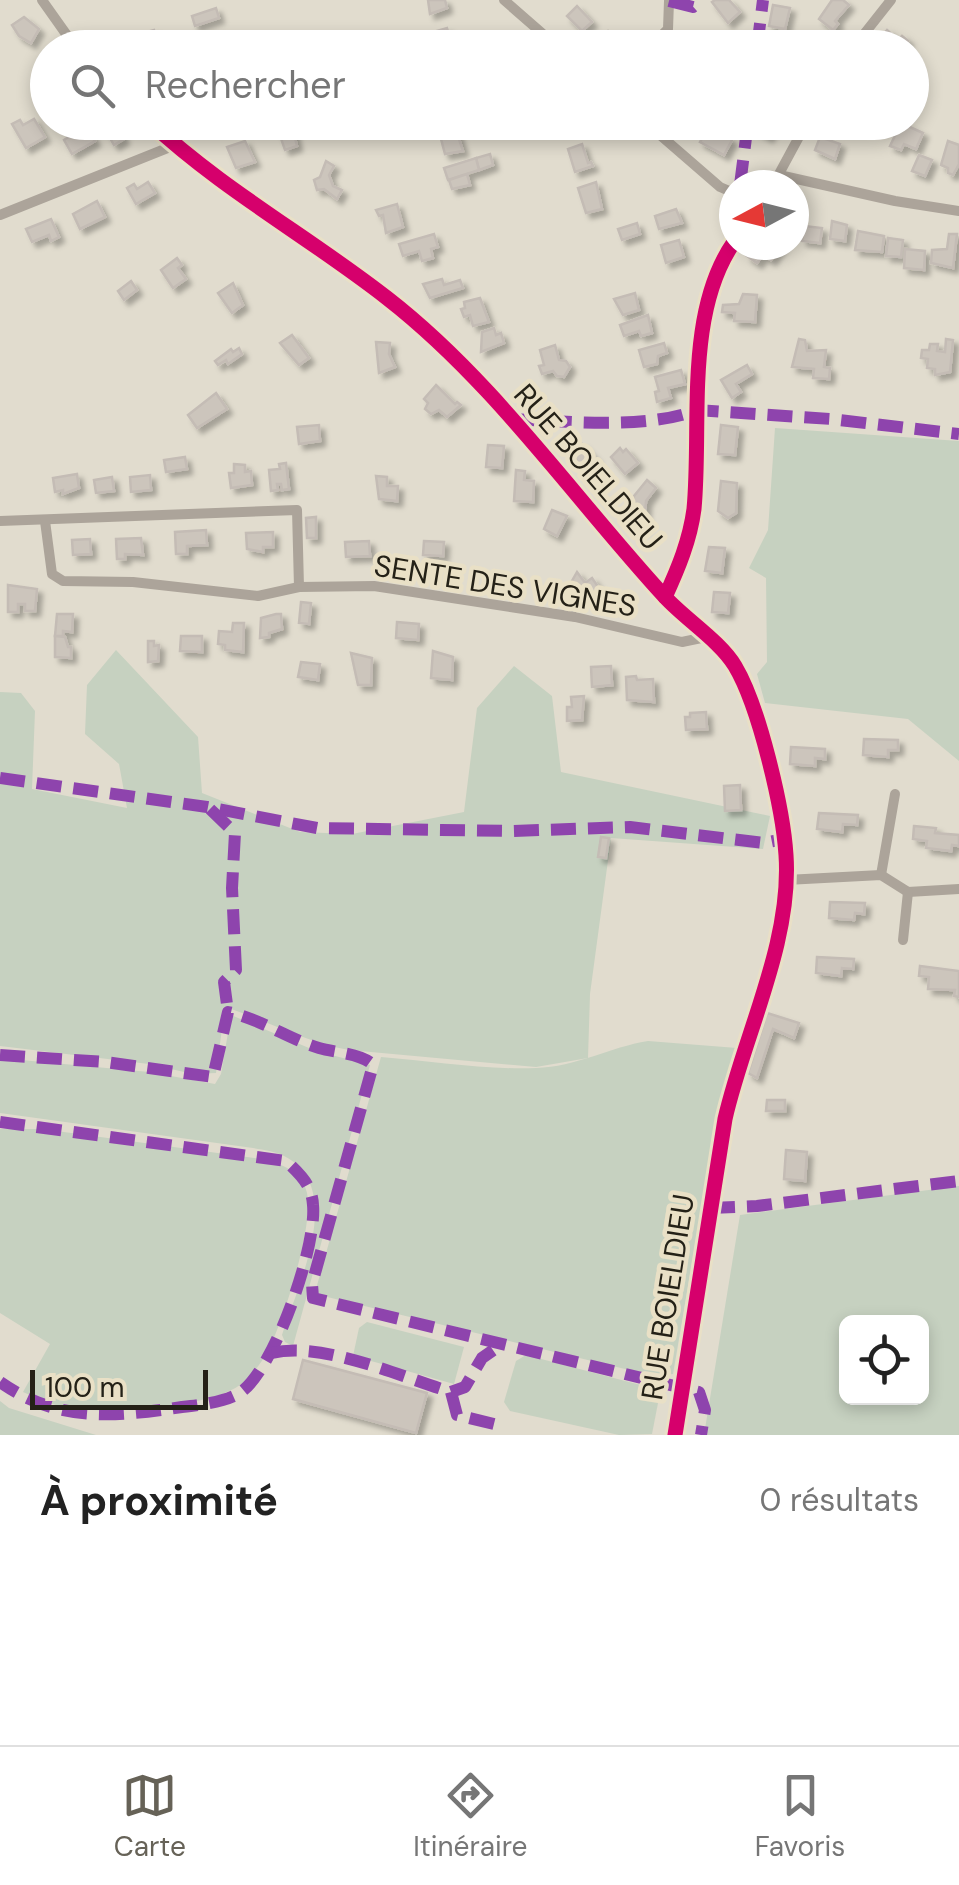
<!DOCTYPE html>
<html lang="fr">
<meta charset="utf-8">
<style>
body{margin:0;font-family:"DM Sans",sans-serif;background:#f2f2f2;color:#222}
.controls{position:absolute;right:30px;bottom:30px;display:grid;overflow:hidden;border-radius:15px;box-shadow:0 5px 15px #0003}
.controls button{width:90px;height:90px;display:grid;place-items:center;padding:0;border:0;border-bottom:2px solid #e0e0e0;background:#fff;color:#222;font:50px sans-serif}
.compass{position:absolute;left:719px;top:170px;width:90px;height:90px;border-radius:50%;background:#fff;box-shadow:0 5px 15px #0003;rotate:263deg}
.scale{position:absolute;left:30px;bottom:25px;width:178px;box-sizing:border-box;padding-left:10px;border:5px solid #242117;border-top:0;font-size:28px;line-height:35px;white-space:nowrap;color:#242117;-webkit-text-stroke:8px #e9e0c6;paint-order:stroke}
.list{margin:0;padding:0;list-style:none}
h2{display:flex;justify-content:space-between;align-items:center;height:130px;margin:0;padding:0 40px;font-size:42px}
h2 small{font-size:32px;font-weight:400;color:#767676}
.icon{flex:none;width:55px;height:55px;fill:none;stroke:currentColor;stroke-width:2;stroke-linecap:round;stroke-linejoin:round}
.map{position:relative;flex:none;width:959px;height:1435px;overflow:hidden}
.search{position:absolute;background:#fff;box-shadow:0 5px 15px #0003;left:30px;right:30px;top:30px;height:110px;display:flex;align-items:center;gap:25px;box-sizing:border-box;padding:0 35px;border-radius:55px;color:#767676;font-size:38px}
.sheet{height:310px;background:#fff}
nav{display:flex;justify-content:space-around;align-items:center;box-sizing:border-box;height:140px;border-top:2px solid #e0e0e0;background:#fff;font-size:28px;color:#767676}
nav a{display:grid;justify-items:center;gap:5px}
nav .on{color:#666257}
.map>svg:first-child{display:block}
.green{fill:#c6d1c0;fill-rule:evenodd}
.building{fill:#ccc5bc;stroke:#c4bcb5;stroke-width:2.5;filter:url(#shadow)}
.lines{fill:none;stroke-linecap:round;stroke-linejoin:round}
.minor{stroke:#aca49a;stroke-width:10}
.quiet{stroke:#8e44ad;stroke-width:12;stroke-dasharray:25 12;stroke-linecap:butt}
.cycleway-casing{stroke:#e9e0c6;stroke-width:21}
.cycleway{stroke:#d6006c;stroke-width:15}
.labels{text-anchor:middle;stroke-width:9;stroke-linejoin:round;paint-order:stroke}
.street-label{font-size:30px;fill:#242117;stroke:#e9e0c6}
</style>
<div class="map">
<svg width="959" height="1435" viewBox="0 0 959 1435">
<defs>
<filter id="shadow"><feDropShadow dx="5" dy="5" stdDeviation="2.5" flood-color="#0004"/></filter>
</defs>
<rect width="100%" height="100%" fill="#e1dcce"/>
<!-- green -->
<g class="green">
<polygon points="775,428 959,441 959,761 908,719 765,703 757,674 767,662 766,578 749,568 768,530"/>
<path d="M116,650l82,87 4,56 98,39 52,2 112,-22 13,-104 37,-42 38,30 9,76 209,44 -7,33 -152,-11 -21,156 -2,64 -52,9 -187,-17c-43,-7 -83,-30 -124,-43l-9,66 -23,1 -44,-10 -149,-18v-354l21,1 14,18 -3,78 95,19 -8,-44 -34,-30 2,-49z"/>
<path d="M231,1015l85,36 54,14 -77,281 -8,-4 -3,-7c15,-48 65,-148 2,-179 -9,-5 -21,-6 -31,-8l-253,-35v-55l149,14 66,12 6,-10z"/>
<path d="M648,1041l89,7 -19,62 -45,264 -19,2 -335,-81 -3,-6 65,-232c51,4 104,13 155,11 40,-1 74,-21 112,-27z"/>
<path d="M0,1129h42l226,31c17,6 35,13 39,33 7,33 -23,125 -38,156 -6,12 -18,28 -29,36 -31,23 -144,31 -181,21 -12,-3 -24,-9 -36,-14l27,-48 -50,-31z"/>
<path d="M959,1186v249h-255l36,-220zM846,1322h76v76h-76z"/>
<polygon points="367,1322 464,1347 454,1384 353,1356 359,1328"/>
<polygon points="526,1355 652,1388 658,1403 652,1434 619,1435 510,1411 504,1402 516,1361"/>
<polygon points="0,1401 9,1408 96,1435 0,1435"/>
</g>
<!-- building -->
<g class="building">
<polygon points="428,0 445,0 447,8 430,14"/>
<polygon points="715,0 729,0 740,12 728,23 712,2"/>
<polygon points="843,0 849,5 835,21 838,24 833,30 819,19 832,0"/>
<polygon points="773,5 790,8 785,29 769,26"/>
<polygon points="577,6 592,22 582,31 567,16"/>
<polygon points="216,8 219,18 195,26 192,16"/>
<polygon points="24,17 39,29 31,43 19,36 12,25"/>
<polygon points="447,28 453,48 439,48 433,32"/>
<polygon points="154,30 160,48 142,48 140,34"/>
<polygon points="887,30 898,40 902,36 908,41 902,48 886,48 878,41"/>
<polygon points="608,31 613,36 622,37 623,42 618,48 601,48 596,42"/>
<polygon points="701,34 711,45 687,48 686,47"/>
<polygon points="34,119 45,137 26,148 12,124 20,120 23,125"/>
<polygon points="83,122 95,141 72,154 64,140 75,133 72,128"/>
<polygon points="101,122 115,122 124,139 114,145"/>
<polygon points="291,122 297,146 285,150 277,127"/>
<polygon points="761,122 776,122 768,137 757,131"/>
<polygon points="711,123 720,128 718,132 732,140 724,155 700,142"/>
<polygon points="901,123 923,133 916,149 904,144 901,150 890,146"/>
<polygon points="457,133 463,151 445,154 441,139"/>
<polygon points="820,137 840,144 835,159 815,150"/>
<polygon points="245,141 255,162 236,168 227,147"/>
<polygon points="948,141 959,145 959,164 953,175 948,173 948,168 941,165"/>
<polygon points="582,144 588,163 591,162 593,166 575,172 568,149"/>
<polygon points="490,154 493,165 479,170 476,158"/>
<polygon points="919,155 932,160 925,176 912,171"/>
<polygon points="476,158 479,170 448,180 444,168"/>
<polygon points="326,161 334,166 329,175 333,186 342,190 337,199 324,189 317,190 314,180 320,177"/>
<polygon points="467,174 470,185 452,189 449,180"/>
<polygon points="148,182 155,193 136,204 127,188 134,184 137,189"/>
<polygon points="596,182 602,209 586,213 578,188"/>
<polygon points="97,201 105,217 80,229 73,214"/>
<polygon points="397,204 403,227 386,233 383,215 379,216 376,210"/>
<polygon points="676,209 682,223 659,229 655,216"/>
<polygon points="51,219 59,237 51,241 49,235 32,242 26,229"/>
<polygon points="832,221 847,225 845,241 830,239"/>
<polygon points="637,223 640,234 622,240 618,229"/>
<polygon points="804,226 822,228 820,243 802,241"/>
<polygon points="858,231 884,236 882,252 855,250"/>
<polygon points="434,234 438,247 431,249 433,258 422,261 419,251 403,256 399,244"/>
<polygon points="949,234 957,234 953,268 931,263 932,250 947,249"/>
<polygon points="888,238 903,240 901,257 886,256"/>
<polygon points="679,240 684,257 666,263 661,245"/>
<polygon points="755,245 767,246 782,245 771,260 763,255 757,263 747,256"/>
<polygon points="905,249 925,251 924,270 904,268"/>
<polygon points="177,258 182,265 178,268 186,279 173,288 161,270"/>
<polygon points="442,279 444,285 460,280 463,288 430,298 423,284"/>
<polygon points="131,281 137,290 124,300 118,291"/>
<polygon points="233,283 243,305 232,313 218,293"/>
<polygon points="635,293 639,310 623,315 614,299"/>
<polygon points="743,294 757,295 755,322 734,321 735,313 722,312 723,305 739,304"/>
<polygon points="480,298 489,322 473,326 470,315 464,317 461,309 465,308 464,302"/>
<polygon points="648,315 652,333 641,336 639,331 624,336 620,325"/>
<polygon points="494,328 496,335 501,333 504,343 481,352 482,332"/>
<polygon points="292,335 309,358 299,365 280,343"/>
<polygon points="799,339 805,340 807,351 826,350 824,367 830,368 829,379 813,378 814,369 792,367"/>
<polygon points="946,339 953,340 950,372 935,375 935,369 927,368 928,359 921,358 922,350 929,350 930,344 938,344 937,351 945,352"/>
<polygon points="376,342 390,343 389,354 395,367 379,373"/>
<polygon points="664,343 667,353 658,356 657,364 644,367 639,350"/>
<polygon points="555,345 559,360 566,361 570,367 564,377 557,376 553,371 542,374 539,366 544,365 540,350"/>
<polygon points="239,348 242,354 228,364 226,360 218,365 215,361 231,349 233,352"/>
<polygon points="747,365 752,374 736,384 741,392 732,398 721,380"/>
<polygon points="681,370 685,384 668,388 671,398 657,402 655,392 659,391 655,377"/>
<polygon points="436,385 455,404 457,402 461,405 447,417 439,410 431,414 425,409 428,403 424,399"/>
<polygon points="216,393 227,409 197,428 188,415"/>
<polygon points="319,425 320,441 299,444 297,427"/>
<polygon points="721,425 738,427 735,455 718,454"/>
<polygon points="582,444 596,459 584,470 571,453"/>
<polygon points="488,445 504,446 502,468 486,467"/>
<polygon points="620,448 623,452 626,449 638,463 625,474 611,457"/>
<polygon points="185,457 187,469 166,472 164,460"/>
<polygon points="286,463 289,489 282,490 281,484 277,484 278,490 271,491 269,470 280,469 279,464"/>
<polygon points="234,464 245,465 245,472 251,471 252,485 231,488 229,473 234,473"/>
<polygon points="516,470 525,471 524,480 534,481 533,502 514,501"/>
<polygon points="77,474 79,488 63,494 63,490 55,492 53,478"/>
<polygon points="150,475 151,490 131,492 130,477"/>
<polygon points="376,476 387,477 387,486 398,486 397,501 379,499"/>
<polygon points="112,477 114,491 96,493 94,480"/>
<polygon points="647,480 656,488 646,501 644,528 631,527 634,496"/>
<polygon points="721,481 737,483 736,513 728,518 718,511"/>
<polygon points="552,510 567,516 557,536 544,529"/>
<polygon points="316,517 316,538 307,538 306,518"/>
<polygon points="206,530 207,545 187,546 187,554 176,554 175,532"/>
<polygon points="273,532 273,547 263,547 263,552 247,549 246,533"/>
<polygon points="141,538 143,555 125,554 125,559 117,559 116,539"/>
<polygon points="90,539 91,554 73,555 72,540"/>
<polygon points="369,541 370,556 346,557 345,542"/>
<polygon points="424,541 444,542 443,556 423,555"/>
<polygon points="709,547 725,548 722,573 705,571"/>
<polygon points="577,572 585,583 592,578 601,591 590,599 581,586 575,598 564,595"/>
<polygon points="8,585 37,589 35,611 25,611 25,604 18,604 18,612 8,612"/>
<polygon points="714,592 730,593 728,613 712,612"/>
<polygon points="301,602 311,603 309,624 299,623"/>
<polygon points="57,614 73,614 72,632 63,631 63,636 55,636"/>
<polygon points="276,614 281,614 282,629 269,633 269,637 260,638 261,618"/>
<polygon points="397,622 419,624 418,640 396,638"/>
<polygon points="233,623 244,623 243,652 225,650 225,645 218,644 219,631 232,632"/>
<polygon points="55,636 65,637 68,647 71,647 71,658 55,657"/>
<polygon points="181,636 202,636 202,652 180,651"/>
<polygon points="148,641 154,641 154,646 159,645 158,661 148,662"/>
<polygon points="433,651 453,657 452,680 431,678"/>
<polygon points="351,653 372,658 371,685 358,685"/>
<polygon points="301,662 320,664 318,680 298,677"/>
<polygon points="611,666 612,685 592,687 591,667"/>
<polygon points="636,676 637,680 653,679 654,702 627,700 626,677"/>
<polygon points="584,696 582,720 567,721 567,707 572,707 571,697"/>
<polygon points="706,712 707,729 686,730 685,717 690,717 690,713"/>
<polygon points="864,739 898,740 898,750 888,750 888,757 863,755"/>
<polygon points="791,747 825,749 825,759 815,758 815,766 790,764"/>
<polygon points="740,785 741,810 725,811 724,786"/>
<polygon points="819,813 858,815 857,825 843,824 842,832 817,829"/>
<polygon points="914,826 936,828 935,833 959,835 959,846 952,845 951,851 926,848 927,841 913,839"/>
<polygon points="601,837 609,838 606,858 598,857"/>
<polygon points="830,902 865,903 864,914 855,913 854,920 829,918"/>
<polygon points="817,957 854,959 853,969 842,968 841,976 816,973"/>
<polygon points="920,966 959,971 959,997 954,996 955,990 928,989 929,977 919,976"/>
<polygon points="767,1013 799,1023 794,1038 773,1029 757,1078 748,1073"/>
<polygon points="767,1100 785,1100 785,1111 766,1111"/>
<polygon points="786,1150 807,1152 805,1181 784,1179"/>
<polygon points="303,1360 427,1393 416,1433 293,1399"/>
</g>
<g class="lines">
<!-- minor -->
<g class="minor">
<polyline points="42,0 76,48"/>
<polyline points="504,0 559,48"/>
<polyline points="648,48 668,29 669,1"/>
<polyline points="853,48 891,0"/>
<path d="M150,122c73,68 159,115 237,176 107,83 187,200 278,299 20,22 55,44 70,69 24,40 48,142 51,189 6,88 -42,180 -61,264l-50,316"/>
<polyline points="645,122 720,187 734,193"/>
<polyline points="779,175 895,201 959,211"/>
<polyline points="773,185 807,122"/>
<polyline points="0,215 175,145"/>
<polyline points="0,521 297,510 299,587"/>
<polyline points="45,521 52,574 63,581 133,582 258,596 299,587 374,586 575,617 682,642 706,637"/>
<path d="M665,597c13,-28 25,-57 29,-88 8,-84 -10,-195 40,-267"/>
<polyline points="881,875 895,794"/>
<polyline points="786,880 881,875 908,892 959,889"/>
<polyline points="903,940 908,892"/>
</g>
<!-- quiet -->
<g class="quiet">
<polyline points="669,1 693,7 701,0"/>
<polyline points="757,48 763,0"/>
<polyline points="740,185 748,122"/>
<path d="M510,419c55,2 135,11 187,-9l134,9 128,15"/>
<polyline points="0,778 207,807 317,828 511,831 630,827 764,843 784,839"/>
<polyline points="210,809 235,833 232,888 236,970 224,982 228,1012"/>
<path d="M0,1055l105,7 108,15 15,-65c33,7 60,27 91,36 17,5 42,5 54,17l-61,219 1,14 386,94 6,18 -4,25"/>
<path d="M0,1122l286,39c14,13 26,24 27,44 4,41 -38,163 -72,187 -15,10 -41,13 -59,15 -66,10 -124,16 -182,-25"/>
<polyline points="710,1208 757,1206 959,1181"/>
<path d="M272,1353c51,-12 129,24 179,39l6,23 37,9"/>
<polyline points="451,1392 465,1387 482,1358 502,1344"/>
</g>
<!-- cycleway casing -->
<g class="cycleway-casing">
<g id="cycleway">
<path d="M150,122c73,68 159,115 237,176 107,83 187,200 278,299 20,22 55,44 70,69 24,40 48,142 51,189 6,88 -42,180 -61,264l-50,316"/>
<path d="M665,597c13,-28 25,-57 29,-88 8,-84 -10,-195 40,-267"/>
</g>
</g>
<!-- cycleway -->
<use href="#cycleway" class="cycleway"/>
</g>
<g class="labels">
<!-- street labels -->
<g class="street-label">
<text transform="translate(588 467) rotate(49)" y="10">RUE BOIELDIEU</text>
<text transform="translate(505 586) rotate(9)" y="10">SENTE DES VIGNES</text>
<text transform="translate(668 1297) rotate(-81)" y="10">RUE BOIELDIEU</text>
</g>
</g>
</svg>
<div class="controls">
<button><svg class="icon" aria-label="locate" viewBox="0 0 24 24"><circle cx="12" cy="12" r="6"/><path d="M12 2v4M12 18v4M2 12h4M18 12h4"/></svg></button>
</div>
<svg class="compass" viewBox="-18 -18 36 36"><path d="M0-13l5 13h-10z" fill="#e53935"/><path d="M0 13l5-13h-10z" fill="#767676"/></svg>
<div class="scale">100 m</div>
<div class="search"><svg class="icon" aria-label="search" viewBox="0 0 24 24"><circle cx="10" cy="10" r="6"/><path d="M15 15l6 6"/></svg>Rechercher</div>
</div>
<section class="sheet">
<h2>À proximité<small>0 résultats</small></h2>
<ul class="list">
</ul>
</section>
<nav>
<a class="on"><svg class="icon" aria-label="map" viewBox="0 0 24 24"><path d="M3 6l6-2 6 2 6-2v14l-6 2-6-2-6 2zM9 4v14M15 6v14"/></svg>Carte</a>
<a><svg class="icon" aria-label="directions" viewBox="0 0 24 24"><path d="M12 3l9 9-9 9-9-9zM9 14v-3h6M13 9l2 2-2 2"/></svg>Itinéraire</a>
<a><svg class="icon" aria-label="saved" viewBox="0 0 24 24"><path d="M7 4h10v16l-5-4-5 4z"/></svg>Favoris</a>
</nav>
